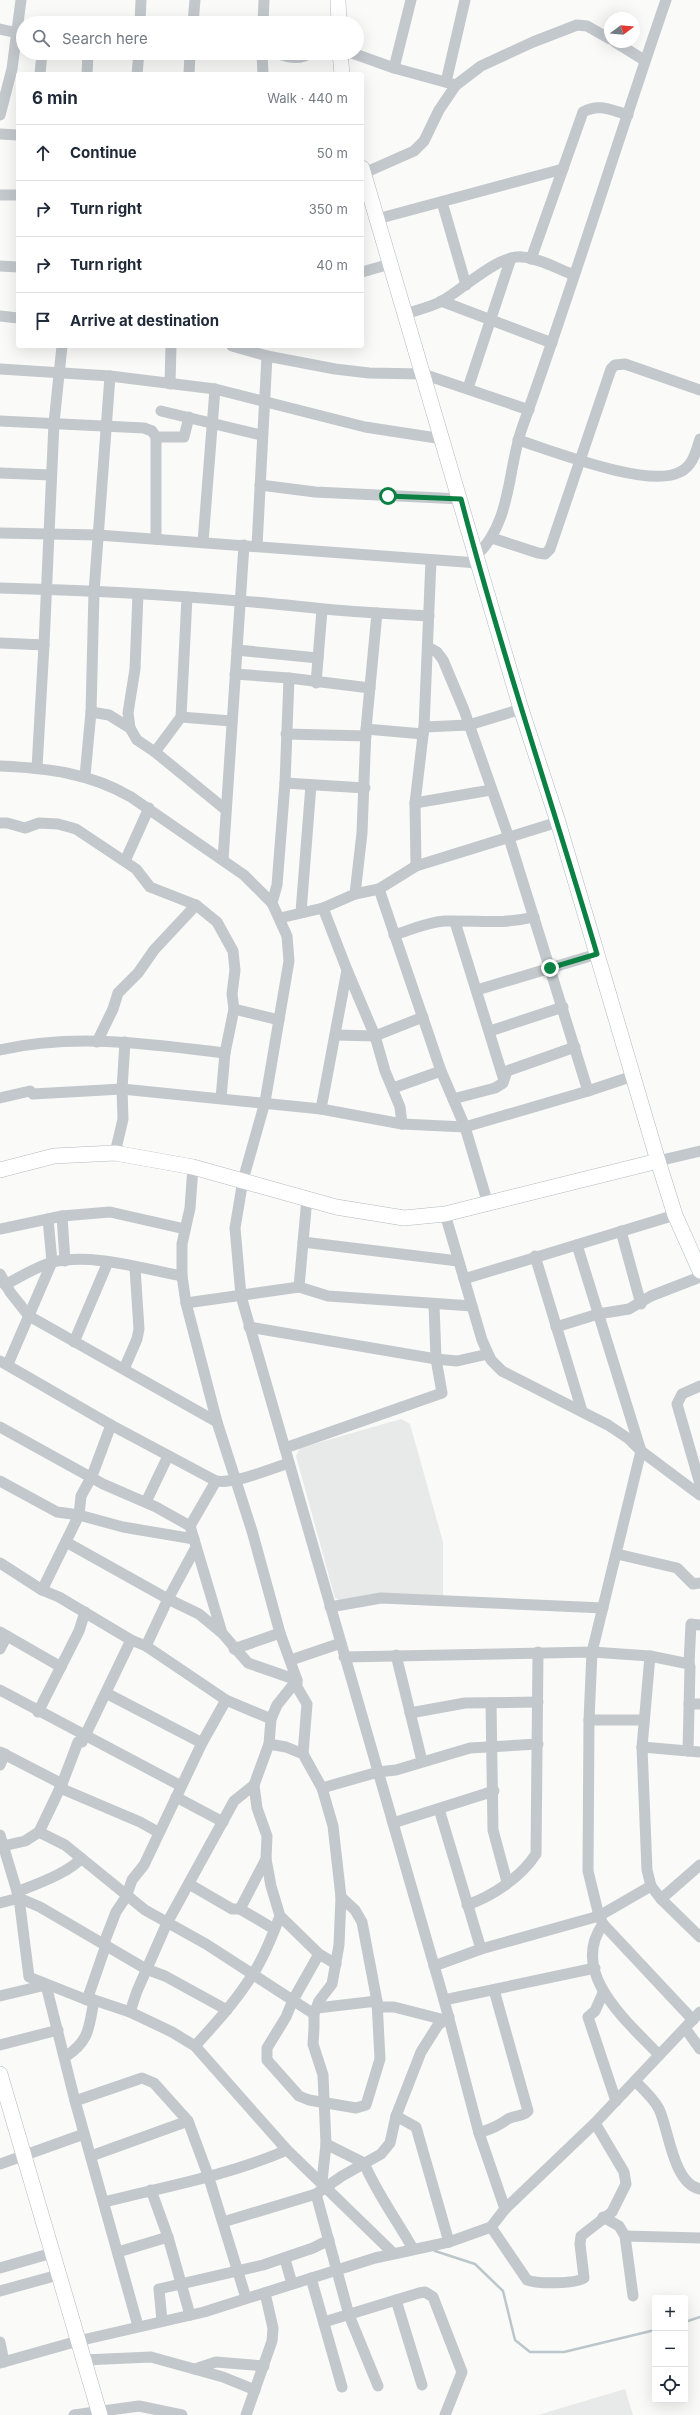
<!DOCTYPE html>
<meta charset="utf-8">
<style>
body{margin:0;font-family:Inter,sans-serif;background:#f6f6f7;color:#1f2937}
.controls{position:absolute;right:12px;bottom:12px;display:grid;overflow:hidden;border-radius:4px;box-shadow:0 4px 16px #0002}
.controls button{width:36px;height:36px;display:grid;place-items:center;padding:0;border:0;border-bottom:1px solid #e0e1e3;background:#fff;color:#1f2937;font:20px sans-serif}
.compass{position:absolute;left:604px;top:12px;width:36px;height:36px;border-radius:50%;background:#fff;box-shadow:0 4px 16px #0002;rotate:74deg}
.stop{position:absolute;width:12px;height:12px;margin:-9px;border:3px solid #0b8043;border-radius:50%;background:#fff}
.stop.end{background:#0b8043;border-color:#fff;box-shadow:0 1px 4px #0008}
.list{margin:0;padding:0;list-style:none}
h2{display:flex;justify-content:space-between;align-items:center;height:52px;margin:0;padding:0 16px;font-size:17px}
h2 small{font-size:13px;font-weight:400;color:#747a83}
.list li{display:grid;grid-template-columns:26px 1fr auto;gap:12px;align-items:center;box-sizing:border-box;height:56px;padding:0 16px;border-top:1px solid #e0e1e3}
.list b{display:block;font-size:15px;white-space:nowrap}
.list em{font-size:13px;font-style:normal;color:#747a83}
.icon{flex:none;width:22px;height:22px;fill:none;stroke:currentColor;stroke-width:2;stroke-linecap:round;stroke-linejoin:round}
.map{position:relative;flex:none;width:700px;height:2415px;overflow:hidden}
.search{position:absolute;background:#fff;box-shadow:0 4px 16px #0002;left:16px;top:16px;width:348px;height:44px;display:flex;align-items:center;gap:10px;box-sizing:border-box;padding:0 14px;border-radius:22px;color:#747a83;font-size:15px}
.panel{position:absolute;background:#fff;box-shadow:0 4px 16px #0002;left:16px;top:72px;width:348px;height:276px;border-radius:4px}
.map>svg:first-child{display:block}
.built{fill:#e8e9e9}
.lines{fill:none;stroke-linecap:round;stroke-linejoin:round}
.stream{stroke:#bbc7cb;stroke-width:2.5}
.secondary-casing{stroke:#b3babf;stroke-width:16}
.street{stroke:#c3c8cc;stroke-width:11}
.secondary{stroke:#fff;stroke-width:15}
.route{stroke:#0b8043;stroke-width:5}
</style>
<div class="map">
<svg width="700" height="2415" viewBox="0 0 700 2415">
<rect width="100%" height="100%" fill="#fafaf8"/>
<!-- built -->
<g class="built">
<polygon points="401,1419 410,1424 443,1542 443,1596 346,1603 335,1598 296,1456 300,1448"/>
<polygon points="625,2389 633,2415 538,2415"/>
</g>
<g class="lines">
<!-- stream -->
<g class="stream">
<polyline points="435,2251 475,2264 503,2291 515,2340 530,2352 564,2352 655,2330"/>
<polyline points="685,2322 700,2317"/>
</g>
<!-- secondary casing -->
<g class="secondary-casing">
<g id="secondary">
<polyline points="338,0 339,23"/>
<polyline points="340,53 342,74"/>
<polyline points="658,1161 675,1215 700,1271"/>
<polyline points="0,1170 54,1156 115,1153 193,1167 336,1207 404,1218 445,1214 658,1161 558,822 521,709 362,168"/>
<polyline points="0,2074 100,2415"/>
</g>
</g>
<!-- street -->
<g class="street">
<polyline points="140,23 141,0"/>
<polyline points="193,23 195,0"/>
<polyline points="263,23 264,0"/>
<polyline points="0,29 22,34"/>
<polyline points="615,42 644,60"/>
<polyline points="262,53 263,74"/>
<path d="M276,53c10,4 24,8 34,0"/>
<polyline points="352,53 394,68 456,85"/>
<polyline points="394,68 411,0"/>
<polyline points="40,74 42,53"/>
<polyline points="87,74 88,53"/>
<polyline points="137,74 139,53"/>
<polyline points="189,74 190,53"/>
<polyline points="446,82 465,0"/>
<polyline points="0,115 12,69 21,0"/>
<polyline points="0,134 18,135"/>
<polyline points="362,174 414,151 424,141 439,110 456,85 481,66 533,42 577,25 587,26 610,39"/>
<polyline points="0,195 18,195"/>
<polyline points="442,202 466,285"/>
<polyline points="377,219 563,169"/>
<path d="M531,259l52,-147c16,-9 28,-2 45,3"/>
<polyline points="0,266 18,267"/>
<polyline points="362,272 390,264"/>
<polyline points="441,301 552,343"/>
<path d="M405,314c12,-4 26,-7 37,-13 20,-11 57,-47 80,-44 17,1 36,12 52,18"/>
<polyline points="0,316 18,318"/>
<polyline points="232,346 267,356 335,369 369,373 423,374 529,410"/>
<polyline points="0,369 110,376 215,389 365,427 443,439"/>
<polyline points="170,384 171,346"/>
<polyline points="468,388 511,258"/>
<polyline points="161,411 261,435"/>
<polyline points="0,421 144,428 152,431 156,437 156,539"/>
<polyline points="156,437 184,437 189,417"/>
<path d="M518,440c35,11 131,49 162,32 13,-6 16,-21 20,-33"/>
<polyline points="0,473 51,475"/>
<polyline points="260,485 315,492 461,499"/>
<polyline points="0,533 98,535 478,563"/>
<polyline points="492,538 538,553 545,554 550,549 611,369 615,365 625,364 700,390"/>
<polyline points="203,542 215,389"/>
<polyline points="257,546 267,356"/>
<path d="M476,556c36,-34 31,-85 46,-128 51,-142 95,-286 144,-428"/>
<path d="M0,588c80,2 159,6 239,13 46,3 92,10 138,12l-11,116 -4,104 -7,61"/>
<polyline points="377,613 429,616"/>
<polyline points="0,643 44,645"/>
<polyline points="237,650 318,658"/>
<polyline points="235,674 289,678 370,688"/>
<polyline points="316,683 322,610"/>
<polyline points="91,712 109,715 130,728 137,740 155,752 226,810"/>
<polyline points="181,717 231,721"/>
<polyline points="424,727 469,725 521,709"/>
<polyline points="130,728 128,713 135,669 138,594"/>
<polyline points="366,729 423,734"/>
<polyline points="286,734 366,736"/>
<polyline points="155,752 181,717 187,597"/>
<path d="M0,766c47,2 90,7 131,31l113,78 28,28 15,33 2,25 -24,141 -22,78 -8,48 6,68 203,704 35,133 26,76"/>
<polyline points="37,768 44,645 54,423 62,346"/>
<polyline points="85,776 91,712 94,592 110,376"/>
<polyline points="285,783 365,788"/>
<polyline points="415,803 491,790"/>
<polyline points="0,823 7,823 25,828 39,823 58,824 76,829 136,869 150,887 196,905 217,922 233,951 235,970 232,994 234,1009 225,1053 221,1098"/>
<polyline points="223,860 244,545"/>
<polyline points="125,861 149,808"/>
<polyline points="416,866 415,803 424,727 431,560"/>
<polyline points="379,889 441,1071 465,1127 488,1204"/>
<polyline points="272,903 277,885 285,783 289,678"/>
<polyline points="301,912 311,785"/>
<polyline points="280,918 323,908 355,894 379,889 416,866 558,822"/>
<polyline points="455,922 503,1077"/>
<path d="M394,935c17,-5 33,-13 51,-14 33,-1 55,4 89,-4"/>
<polyline points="347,970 375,1036 385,1071 400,1107 402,1124"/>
<polyline points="477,990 597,954"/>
<polyline points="234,1009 279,1020"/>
<polyline points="490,1031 563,1007"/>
<polyline points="336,1035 375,1036 423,1017"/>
<polyline points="97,1042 113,1009 118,993 138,973 154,950 196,905"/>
<path d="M0,1050c74,-17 151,-6 225,3"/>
<polyline points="393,1088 441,1071"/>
<polyline points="588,1091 633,1076"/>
<polyline points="0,1098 30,1091 33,1094 122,1089 321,1109 402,1124 465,1127 588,1091 509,838 464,710 443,660 437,652 428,647"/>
<polyline points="453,1099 495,1088 503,1083 507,1071 575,1047"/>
<polyline points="321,1109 347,970 323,908"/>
<polyline points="115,1153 123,1119 122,1089 125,1042"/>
<polyline points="658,1161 700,1151"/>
<polyline points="193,1167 190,1208 182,1244 182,1276 186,1303 217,1422 252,1531 280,1633 297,1680 277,1705 271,1719 269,1744 254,1785 257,1808 267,1836 266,1859 271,1886 280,1916 319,1954 336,1964"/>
<polyline points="445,1214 482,1340 491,1360 502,1371 608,1425 629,1439 641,1451 700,1495"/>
<polyline points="62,1216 65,1261"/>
<polyline points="0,1229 62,1216 110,1212 185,1229"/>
<polyline points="621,1231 641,1304"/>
<polyline points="303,1242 458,1261"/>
<polyline points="577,1245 641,1451 592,1652 589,1720 588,1871 599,1916 603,1924 693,2020"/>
<polyline points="535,1256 582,1411"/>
<polyline points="0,1274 10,1292 29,1316 217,1422"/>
<polyline points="464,1279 675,1215"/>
<path d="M5,1285c15,-8 32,-19 48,-23 41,-9 89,7 129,14"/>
<polyline points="299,1287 307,1198"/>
<polyline points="186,1303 299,1287 328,1296 472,1306"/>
<polyline points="249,1327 436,1359 457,1361 488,1354"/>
<polyline points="556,1327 598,1314 629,1309 651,1296 700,1277"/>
<polyline points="74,1342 108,1262"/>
<path d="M0,1361l111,64 105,56c20,3 54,-12 73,-18"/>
<polyline points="8,1364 52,1262 48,1219"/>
<polyline points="124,1369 137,1339 139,1329 135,1268"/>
<polyline points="700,1386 682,1394 677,1404 700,1484"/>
<polyline points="0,1427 103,1484 156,1507 190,1526"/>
<polyline points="285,1448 442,1393 436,1359 434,1304"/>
<polyline points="0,1481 57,1512 79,1515 123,1527 194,1539"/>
<polyline points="146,1502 168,1456"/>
<polyline points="66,1542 168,1599 146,1646"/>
<polyline points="196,1547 168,1599 199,1614 222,1633 190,1526 216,1481"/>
<polyline points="617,1554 677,1568 693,1584 700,1583"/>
<polyline points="0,1563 42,1590 59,1597 131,1640 146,1646 226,1700 271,1719"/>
<polyline points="42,1590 79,1515 81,1496 92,1476 111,1425"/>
<polyline points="330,1607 381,1598 603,1608"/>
<polyline points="0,1632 61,1667"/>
<polyline points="222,1633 248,1663 297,1680 297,1687 307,1704 303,1754"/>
<polyline points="0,1649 7,1636"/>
<polyline points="234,1649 280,1633"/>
<polyline points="396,1655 422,1761"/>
<polyline points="650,1656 642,1747 647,1870 651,1886 661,1899 700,1937"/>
<polyline points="344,1657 592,1652 650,1656 689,1664 690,1667 688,1751"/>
<polyline points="291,1660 341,1643"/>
<polyline points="689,1664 691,1624 700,1625"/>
<polyline points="0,1690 181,1786"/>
<polyline points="106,1693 202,1743"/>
<polyline points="491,1703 493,1830 507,1882"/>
<polyline points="689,1704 700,1704"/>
<polyline points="38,1712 79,1631 85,1612"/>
<polyline points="410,1713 465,1703 538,1702"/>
<polyline points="589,1720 643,1720"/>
<polyline points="269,1744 286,1747 303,1754 322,1788 333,1826 341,1897 339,1945 332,1984 319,2001 314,2014 314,2028 313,2044 323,2075 326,2144 322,2182"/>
<polyline points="642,1747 700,1752"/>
<polyline points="0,1752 62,1784"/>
<polyline points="0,1765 5,1754"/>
<polyline points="60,1788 140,1822 158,1832"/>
<polyline points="322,1788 378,1772 396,1770 470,1748 538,1744"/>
<polyline points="176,1797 223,1822"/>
<polyline points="439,1809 481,1949"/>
<polyline points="393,1823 494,1791"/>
<polyline points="39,1832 62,1784 78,1742 82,1742 131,1640"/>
<polyline points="0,1835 19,1898 40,1907 146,1969 165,1976 227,2010"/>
<polyline points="3,1846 25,1841 39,1832 65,1845 145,1910 206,1944 314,2014"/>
<polyline points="189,1884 232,1909 240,1909 274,1929"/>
<path d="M17,1892c17,-7 54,-20 64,-34"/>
<polyline points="661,1899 700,1865"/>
<polyline points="0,1903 19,1898 29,1977 87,2000 94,2000 130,2012 172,2032 195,2046 287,2150 393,2253"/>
<path d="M467,1905c26,-9 54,-28 69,-51l2,-202"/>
<polyline points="240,1909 266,1859"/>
<path d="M603,1924c-35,49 25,98 56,131"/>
<polyline points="104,1943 116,1912 126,1897 132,1880 144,1865 202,1743 226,1700"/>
<polyline points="319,1954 293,2000 286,2017 267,2048 267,2060 299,2096 309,2100 356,2108 366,2105 380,2059 377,2001 362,1922 355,1910 341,1897"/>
<polyline points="434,1966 481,1949 599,1916 651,1886"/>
<polyline points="603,1993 595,2011 588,2017 616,2101"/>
<polyline points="0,1996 46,1985 75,2101 138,2326"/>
<polyline points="87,2000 106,1945"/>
<polyline points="444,2000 595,1968"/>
<polyline points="377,2007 394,2007 445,2020"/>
<polyline points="317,2008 377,2001"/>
<polyline points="130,2012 137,1991 167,1923 234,1801 254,1785"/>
<polyline points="685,2028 700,2049"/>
<polyline points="0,2045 58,2030"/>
<path d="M195,2046c21,-23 41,-45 58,-72 12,-18 19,-38 27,-58"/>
<path d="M65,2057c25,-16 24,-30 29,-57"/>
<path d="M635,2081c8,8 19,18 24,28 10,21 14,75 41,80"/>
<polyline points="75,2101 142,2078 154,2083 188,2121 208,2175 246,2298"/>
<polyline points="396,2116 416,2127 449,2242"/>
<path d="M479,2133c14,-5 17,-6 29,-14 7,-4 15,-2 20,-8l-34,-121"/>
<path d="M326,2144l38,19c13,31 33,57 49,86"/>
<polyline points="91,2156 188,2121"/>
<polyline points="0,2164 84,2134"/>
<polyline points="151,2190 168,2237 190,2315"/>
<polyline points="316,2194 349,2315 378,2386"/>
<path d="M104,2202c60,-15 126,-27 183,-52"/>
<polyline points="603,2217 619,2226 625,2236 633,2296"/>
<polyline points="223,2222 316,2194 342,2176 381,2154 390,2143 396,2116 421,2052 438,2025 449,2017"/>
<path d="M491,2227l36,53c10,4 48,4 57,-2l-4,-34 1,-8 31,-24 14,-28 -2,-12 -29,-49"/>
<polyline points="625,2236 700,2238"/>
<polyline points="118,2252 168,2237"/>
<polyline points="285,2259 292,2284"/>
<polyline points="0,2268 52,2253"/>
<polyline points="311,2278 342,2387"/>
<polyline points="0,2291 58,2275"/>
<polyline points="396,2300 422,2385"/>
<polyline points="162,2321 159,2289 263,2265 313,2248 329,2240"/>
<polyline points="324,2322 419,2293 425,2292 433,2297 462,2372 445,2415"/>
<polyline points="0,2342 4,2362"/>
<polyline points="84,2360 151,2357 223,2377 255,2390"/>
<polyline points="0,2363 78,2341 204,2312 375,2258 449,2242 491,2227 505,2209 595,2123 700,2012"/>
<polyline points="195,2369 216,2362 264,2366"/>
<polyline points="74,2415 139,2406 182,2415"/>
<polyline points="246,2415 272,2341 273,2328 265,2293"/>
</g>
<!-- secondary -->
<use href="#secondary" class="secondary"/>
</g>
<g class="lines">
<!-- route -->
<path class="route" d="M388,496l73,3c40,153 91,303 136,455l-47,14"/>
</g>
</svg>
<div class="controls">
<button>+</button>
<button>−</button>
<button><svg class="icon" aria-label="locate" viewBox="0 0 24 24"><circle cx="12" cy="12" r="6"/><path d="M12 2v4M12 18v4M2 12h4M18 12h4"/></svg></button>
</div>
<svg class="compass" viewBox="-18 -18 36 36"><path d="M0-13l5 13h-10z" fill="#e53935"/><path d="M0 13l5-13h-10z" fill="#747a83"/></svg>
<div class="stop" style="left:388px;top:496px"></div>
<div class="stop end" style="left:550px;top:968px"></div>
<div class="search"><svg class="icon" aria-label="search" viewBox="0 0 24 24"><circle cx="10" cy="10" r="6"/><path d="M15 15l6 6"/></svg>Search here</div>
<section class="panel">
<h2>6 min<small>Walk · 440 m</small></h2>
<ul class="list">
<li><svg class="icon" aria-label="ahead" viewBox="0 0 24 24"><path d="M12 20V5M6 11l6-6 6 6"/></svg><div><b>Continue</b></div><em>50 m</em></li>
<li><svg class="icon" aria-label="right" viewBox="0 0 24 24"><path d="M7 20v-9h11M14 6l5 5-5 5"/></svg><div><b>Turn right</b></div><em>350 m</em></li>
<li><svg class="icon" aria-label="right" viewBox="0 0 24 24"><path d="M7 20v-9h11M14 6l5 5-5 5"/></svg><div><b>Turn right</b></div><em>40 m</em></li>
<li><svg class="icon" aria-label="arrive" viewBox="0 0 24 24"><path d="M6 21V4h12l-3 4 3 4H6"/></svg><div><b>Arrive at destination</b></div></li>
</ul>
</section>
</div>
